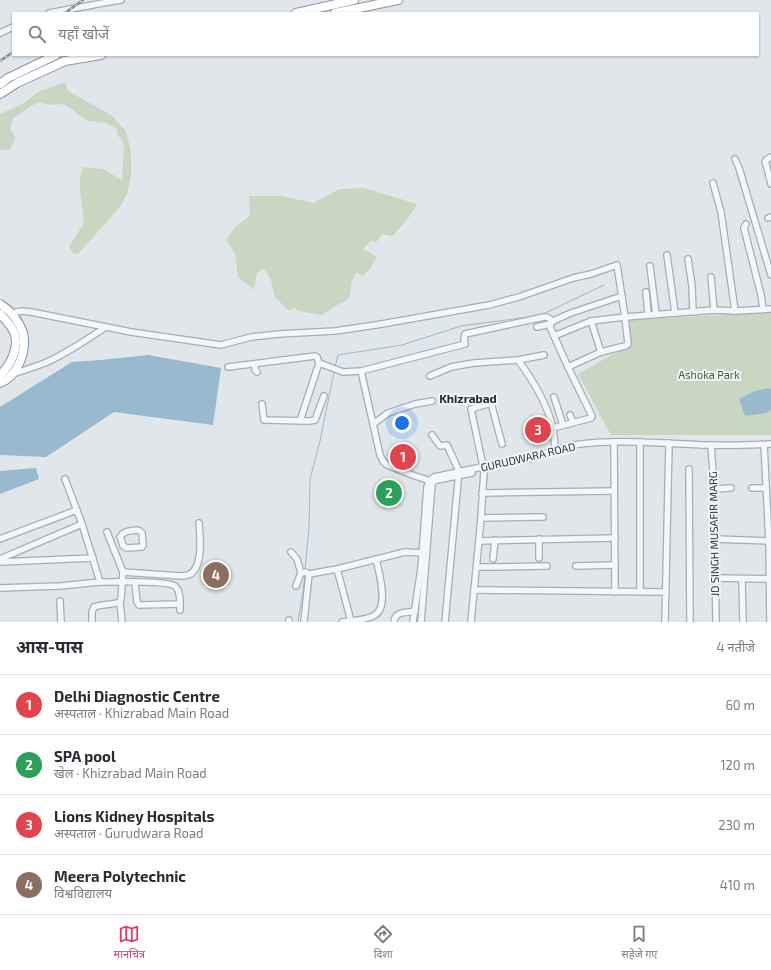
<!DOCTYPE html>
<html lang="hi">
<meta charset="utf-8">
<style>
body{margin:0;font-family:"Exo 2","Noto Sans Devanagari",sans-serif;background:#f2f2f3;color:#2b2b33}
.you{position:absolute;left:402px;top:423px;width:14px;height:14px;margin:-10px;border:3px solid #fff;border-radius:50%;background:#1a73e8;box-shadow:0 0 0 6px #1a73e833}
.badge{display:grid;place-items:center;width:26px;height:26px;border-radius:50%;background:#db3b66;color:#fff;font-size:13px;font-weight:700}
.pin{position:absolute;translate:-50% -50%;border:2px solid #fff;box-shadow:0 1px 4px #0006}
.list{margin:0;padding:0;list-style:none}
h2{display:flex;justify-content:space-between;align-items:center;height:52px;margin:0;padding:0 16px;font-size:17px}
h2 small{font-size:13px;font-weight:400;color:#7c7c81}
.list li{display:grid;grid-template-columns:26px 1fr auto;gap:12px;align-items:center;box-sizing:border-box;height:60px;padding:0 16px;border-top:1px solid #e1e1e2}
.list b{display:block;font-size:15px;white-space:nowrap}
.list p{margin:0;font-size:13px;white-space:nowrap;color:#7c7c81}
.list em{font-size:13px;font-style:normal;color:#7c7c81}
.icon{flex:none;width:22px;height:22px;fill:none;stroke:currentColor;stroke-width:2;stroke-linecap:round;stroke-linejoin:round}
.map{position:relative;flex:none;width:771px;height:622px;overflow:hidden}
.search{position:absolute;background:#fff;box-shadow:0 1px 3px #0004;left:12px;right:12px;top:12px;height:44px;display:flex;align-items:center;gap:10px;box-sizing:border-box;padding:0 14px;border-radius:0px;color:#7c7c81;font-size:15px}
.sheet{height:292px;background:#fff}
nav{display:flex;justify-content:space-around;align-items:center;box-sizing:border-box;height:56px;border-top:1px solid #e1e1e2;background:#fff;font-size:11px;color:#7c7c81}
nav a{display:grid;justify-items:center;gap:2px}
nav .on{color:#db3b66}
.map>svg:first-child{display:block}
.green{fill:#c9d6c1}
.water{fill:#99b9ce}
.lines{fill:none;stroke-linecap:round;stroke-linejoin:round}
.stream{stroke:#99b9ce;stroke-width:1}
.minor-casing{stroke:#a5adb6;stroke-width:8}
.highway-casing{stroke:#8795a3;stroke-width:10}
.minor{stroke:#f4f6f9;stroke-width:5.5}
.highway{stroke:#fff;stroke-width:8}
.rail-casing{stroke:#798796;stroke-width:2.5}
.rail{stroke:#f1f5f8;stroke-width:1;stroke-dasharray:3;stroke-linecap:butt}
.labels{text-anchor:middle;stroke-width:4;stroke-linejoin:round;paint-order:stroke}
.park-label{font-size:11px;fill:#416133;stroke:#f1f5f8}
.street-label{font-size:11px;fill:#273544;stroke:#f1f5f8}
.neighbourhood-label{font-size:12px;font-weight:bold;fill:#1a2635;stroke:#f1f5f8}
</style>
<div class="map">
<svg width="771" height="622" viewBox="0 0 771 622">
<rect width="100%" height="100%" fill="#e1e6eb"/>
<!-- green -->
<g class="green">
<path d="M65,82l3,9 43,24 15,16 5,22v22l-3,17 -8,15 -42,47 -5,-1 -4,-6 15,-24 -4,-33v-12l3,-11 20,2 19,11 2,-36 -7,-10v-5l-11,-6 -18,-2 -24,-17 -13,1 -13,-3 -25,16 -3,11c8,12 5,9 0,21h-10v-36l24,-11 14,-11z"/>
<path d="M364,188l53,16c-6,12 -15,22 -25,32l-10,-2 -2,4 -4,4 -5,-1 -8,8 14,8 -7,12 -8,7 -5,-4 -5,8 -2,15 -2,4 -3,2 -8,4 -7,5 -8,5 -24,-4 -3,-3 -6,3 -14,-14 -4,-17 -7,-12 -7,5 -3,17 -16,-13 -3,-23 -9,-14 9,-13 15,-11 -1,-20h32l33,7 25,-14z"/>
<polygon points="771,312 771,435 611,435 578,374 629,345 628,320"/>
</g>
<!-- water -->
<g class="water">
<polygon points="148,355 221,368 213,425 114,412 46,457 0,455 0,407 72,362 101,360"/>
<polygon points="769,388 771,389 771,409 767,413 745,416 739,399 755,391"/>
<polygon points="36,468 39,479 0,494 0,471"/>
</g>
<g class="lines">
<!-- stream -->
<g class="stream">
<polyline points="541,315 604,285"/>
<polyline points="335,367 338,355 402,345 461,326 536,316"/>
<polyline points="305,570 309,528 310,479 320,441 334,372"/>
<polyline points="298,622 303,591 305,575"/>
</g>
<!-- minor casing -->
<g class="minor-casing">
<g id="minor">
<polyline points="49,13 114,1 121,0"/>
<polyline points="0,33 13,27"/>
<polyline points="771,157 767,159 765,162 766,164 771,184"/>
<polyline points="735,159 739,168 771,275"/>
<polyline points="713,183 721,212 735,311"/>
<polyline points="768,218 771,217"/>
<polyline points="746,224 744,228 761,295 763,309"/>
<polyline points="667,255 675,313"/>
<polyline points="688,259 692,286 693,312"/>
<polyline points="650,266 656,314"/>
<polyline points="711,277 714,310"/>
<polyline points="646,292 648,315"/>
<polyline points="11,313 22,311 31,312 131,332 221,345 251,337 278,334 335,331 376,325 489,305 519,297 573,278 591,274 617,265 625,317 628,344 625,346 601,352 568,367"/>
<polyline points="553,321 571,313 622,296"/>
<polyline points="591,321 601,352"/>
<polyline points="537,327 550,324"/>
<polyline points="554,336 591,321 625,317 714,310 735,311 771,309"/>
<path d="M518,360c14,19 30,45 35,69 1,7 2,14 2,21"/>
<polyline points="255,364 255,370 257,372"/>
<polyline points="228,367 315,356 317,357 319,363 343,372 361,371 465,344 464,338 465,334 544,317 547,317 553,321"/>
<polyline points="361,371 380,455 383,461 387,465 415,476 431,481"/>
<path d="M12,374c11,-3 22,-7 33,-11 21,-9 41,-23 61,-36"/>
<polyline points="430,376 451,367 474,363 518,360 544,355"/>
<polyline points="554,397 563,425"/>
<polyline points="262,404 264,420 309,421 315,420 324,396"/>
<polyline points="570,415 573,422"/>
<polyline points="300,421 319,363"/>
<polyline points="373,424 388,413 415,404 432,401"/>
<polyline points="553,428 591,418 592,416 568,367 550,327 550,324 553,321"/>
<polyline points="432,435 440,446 447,445 459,471 445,622"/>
<polyline points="614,442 615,592"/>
<polyline points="640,442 640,591"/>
<polyline points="711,445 714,487 716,622"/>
<polyline points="764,445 769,542 770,622"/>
<polyline points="689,469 690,622"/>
<polyline points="752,488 766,488"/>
<polyline points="714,489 731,488"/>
<polyline points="482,493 614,491"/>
<polyline points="481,518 543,517"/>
<path d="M137,530l3,1 2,2 1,12 -1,2 -15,1 -4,-2 -2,-7 -1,-2c5,-7 9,-6 17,-7z"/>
<polyline points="0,539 77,510"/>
<polyline points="539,539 539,558"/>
<polyline points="714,539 771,541"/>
<polyline points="479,541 615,538"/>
<polyline points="291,552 297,559 301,573 296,586"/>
<polyline points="0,559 82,524"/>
<polyline points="493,559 495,540"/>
<polyline points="0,562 93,558"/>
<polyline points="576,566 615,565"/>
<polyline points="477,567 492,567 547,566"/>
<polyline points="337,569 351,621"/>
<path d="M123,572l59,4c0,0 6,-1 6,-1 16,-6 12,-39 11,-52"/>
<polyline points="301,573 305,572 309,574 337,569 405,552 425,553"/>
<polyline points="715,578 771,579"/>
<polyline points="742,579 743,622"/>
<path d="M100,582c12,0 67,-2 75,4 6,5 5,17 5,24"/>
<polyline points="135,582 137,602 139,605 180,604"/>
<polyline points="0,588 60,586 100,582 82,524 65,479"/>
<polyline points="474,590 666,592"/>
<polyline points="60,601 61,622"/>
<polyline points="120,602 122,622"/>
<polyline points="289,620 289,622"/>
<path d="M92,622v-10l2,-5c8,-3 18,-2 26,-5l1,-3 2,-27 -16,-40"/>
<polyline points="304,622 309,574"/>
<path d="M342,622c11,-2 23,-1 33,-7 14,-8 4,-43 1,-56"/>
<path d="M394,622c1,-11 11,-9 21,-11"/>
<path d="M413,622l8,-54 6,-81 2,-6 5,-4 67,-14 23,-4h6c14,-5 28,-11 43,-14 45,-7 92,-1 137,0 20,1 41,0 61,-1"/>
<polyline points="421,622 432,484 433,482 437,480 472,473"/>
<polyline points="471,622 481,518 484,471 471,409 491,403 502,444"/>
<polyline points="665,622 669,443"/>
</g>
</g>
<!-- highway casing -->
<g class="highway-casing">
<g id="highway">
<polyline points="296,13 354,0"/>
<polyline points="335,13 398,0"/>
<polyline points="0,84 8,78 56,55"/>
<polyline points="0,94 17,83 65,61 101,55"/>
<path d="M0,304c11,7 19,17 23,29 4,18 -5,43 -23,50"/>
<path d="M0,314c5,5 11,11 14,18 6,14 -3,33 -14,43"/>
</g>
</g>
<!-- minor -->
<use href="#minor" class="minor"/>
<!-- highway -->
<use href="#highway" class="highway"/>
<!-- rail casing -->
<g class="rail-casing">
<g id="rail">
<polyline points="65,13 83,0"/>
<polyline points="0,61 13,52"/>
</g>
</g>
<!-- rail -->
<use href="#rail" class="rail"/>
</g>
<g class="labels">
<!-- park labels -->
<g class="park-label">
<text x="709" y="379">Ashoka Park</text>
</g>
<!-- street labels -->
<g class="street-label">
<text transform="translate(528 457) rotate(-13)" y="4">GURUDWARA ROAD</text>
<text transform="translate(714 534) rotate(-91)" y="4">JD SINGH MUSAFIR MARG</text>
</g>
<!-- neighbourhood labels -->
<g class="neighbourhood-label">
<text x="468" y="403">Khizrabad</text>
</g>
</g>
</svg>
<div class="you"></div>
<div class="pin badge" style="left:403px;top:457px;background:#e0444e">1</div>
<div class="pin badge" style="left:389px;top:493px;background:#2e9e5b">2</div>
<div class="pin badge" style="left:538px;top:430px;background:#e0444e">3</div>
<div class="pin badge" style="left:216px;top:575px;background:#8d6e63">4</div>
<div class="search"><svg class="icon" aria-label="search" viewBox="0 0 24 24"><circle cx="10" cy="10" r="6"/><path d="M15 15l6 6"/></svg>यहाँ खोजें</div>
</div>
<section class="sheet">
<h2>आस-पास<small>4 नतीजे</small></h2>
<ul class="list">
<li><span class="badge" style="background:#e0444e">1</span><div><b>Delhi Diagnostic Centre</b><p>अस्पताल · Khizrabad Main Road</p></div><em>60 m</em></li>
<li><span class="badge" style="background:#2e9e5b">2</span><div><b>SPA pool</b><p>खेल · Khizrabad Main Road</p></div><em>120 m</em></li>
<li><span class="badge" style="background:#e0444e">3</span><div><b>Lions Kidney Hospitals</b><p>अस्पताल · Gurudwara Road</p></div><em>230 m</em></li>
<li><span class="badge" style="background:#8d6e63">4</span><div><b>Meera Polytechnic</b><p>विश्वविद्यालय</p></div><em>410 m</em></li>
</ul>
</section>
<nav>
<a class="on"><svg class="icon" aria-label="map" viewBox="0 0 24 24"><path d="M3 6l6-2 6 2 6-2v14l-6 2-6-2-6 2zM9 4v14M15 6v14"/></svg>मानचित्र</a>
<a><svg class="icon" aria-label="directions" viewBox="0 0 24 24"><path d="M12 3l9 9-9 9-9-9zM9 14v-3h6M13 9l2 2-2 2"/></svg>दिशा</a>
<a><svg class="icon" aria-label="saved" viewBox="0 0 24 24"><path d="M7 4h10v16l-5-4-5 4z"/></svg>सहेजे गए</a>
</nav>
